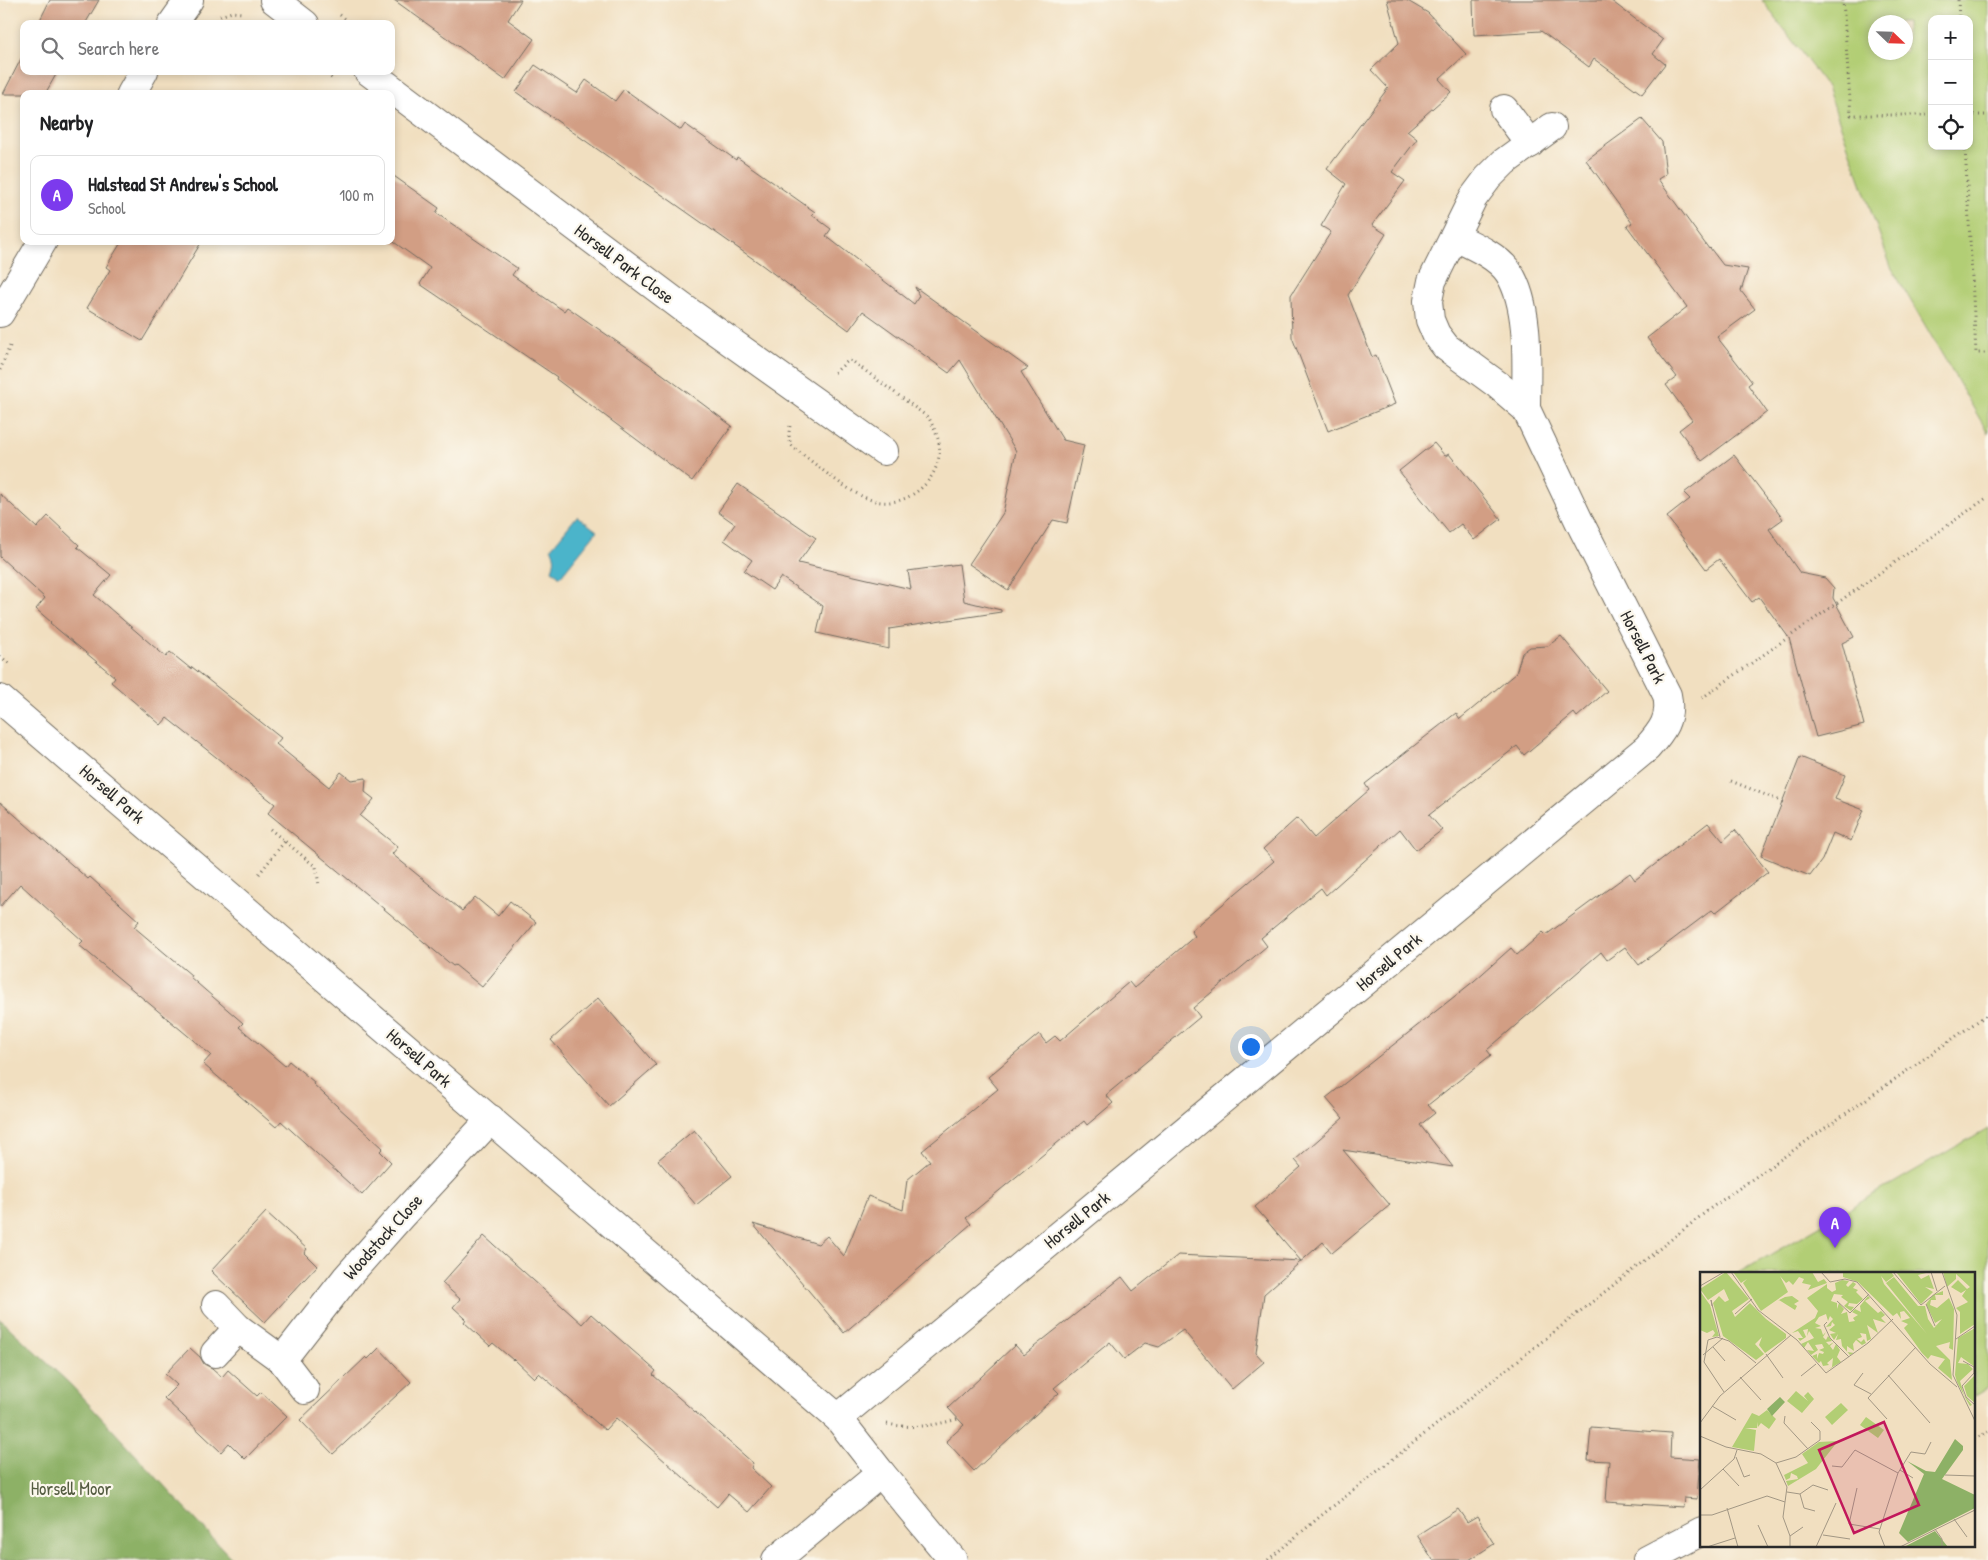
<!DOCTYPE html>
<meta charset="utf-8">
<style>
body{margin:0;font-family:"Patrick Hand",sans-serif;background:#f2f2f2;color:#202124}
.controls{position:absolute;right:15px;top:15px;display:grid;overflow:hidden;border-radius:10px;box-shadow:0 2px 8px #0003}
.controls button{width:45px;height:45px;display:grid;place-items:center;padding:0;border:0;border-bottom:1px solid #e0e0e0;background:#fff;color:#202124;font:25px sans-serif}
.compass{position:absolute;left:1868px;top:15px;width:45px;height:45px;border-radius:50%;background:#fff;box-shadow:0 2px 8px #0003;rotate:113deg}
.you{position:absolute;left:1250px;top:1046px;width:18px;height:18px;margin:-12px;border:4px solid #fff;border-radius:50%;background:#1a73e8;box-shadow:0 0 0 8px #1a73e833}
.badge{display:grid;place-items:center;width:32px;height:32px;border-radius:50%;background:#7c3aed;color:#fff;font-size:16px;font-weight:700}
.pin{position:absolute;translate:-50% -41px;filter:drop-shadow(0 1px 2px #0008)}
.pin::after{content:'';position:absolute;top:26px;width:18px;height:15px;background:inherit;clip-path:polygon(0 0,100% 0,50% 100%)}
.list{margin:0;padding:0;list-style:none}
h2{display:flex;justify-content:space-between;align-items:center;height:65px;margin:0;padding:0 20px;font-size:21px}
h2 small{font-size:16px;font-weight:400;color:#757577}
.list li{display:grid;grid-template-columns:32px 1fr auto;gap:15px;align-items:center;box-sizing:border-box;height:80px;margin:0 10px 10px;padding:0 10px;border:1px solid #e0e0e0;border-radius:10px}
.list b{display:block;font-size:19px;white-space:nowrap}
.list p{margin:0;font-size:16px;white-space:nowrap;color:#757577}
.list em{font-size:16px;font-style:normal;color:#757577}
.icon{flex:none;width:28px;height:28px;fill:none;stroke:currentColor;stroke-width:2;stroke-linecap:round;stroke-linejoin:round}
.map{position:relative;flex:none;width:1988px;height:1560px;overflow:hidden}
.search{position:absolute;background:#fff;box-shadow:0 2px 8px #0003;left:20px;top:20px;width:375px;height:55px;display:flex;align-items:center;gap:12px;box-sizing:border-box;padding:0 18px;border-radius:10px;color:#757577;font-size:19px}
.panel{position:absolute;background:#fff;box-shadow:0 2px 8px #0003;left:20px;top:90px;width:375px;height:155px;border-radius:10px}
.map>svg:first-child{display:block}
.green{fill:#b2ce74;stroke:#6e7c50;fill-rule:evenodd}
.forest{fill:#8db166;stroke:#5c6e48}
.water{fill:#4cb4ca;stroke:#3c707a}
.building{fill:#d29e84}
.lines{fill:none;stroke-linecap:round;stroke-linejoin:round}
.minor-casing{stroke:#706a5f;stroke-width:30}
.path{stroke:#706a5f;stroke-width:3;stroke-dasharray:1 4;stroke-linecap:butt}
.minor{stroke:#fff;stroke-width:28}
.labels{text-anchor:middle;stroke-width:4.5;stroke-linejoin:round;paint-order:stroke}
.street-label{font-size:18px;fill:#2b2b2b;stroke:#fbf7ec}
.park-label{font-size:18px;fill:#545c41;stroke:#fbf7ec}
.inset-road{fill:none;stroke:#a29784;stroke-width:1}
.view{fill:#c2185b;fill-opacity:0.15;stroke:#c2185b;stroke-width:2.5}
.inset-edge{fill:none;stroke:#2b2b2b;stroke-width:2.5}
</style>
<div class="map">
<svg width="1988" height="1560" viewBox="0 0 1988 1560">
<rect width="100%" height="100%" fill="#fbf7ec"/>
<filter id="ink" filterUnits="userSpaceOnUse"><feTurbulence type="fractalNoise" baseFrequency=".02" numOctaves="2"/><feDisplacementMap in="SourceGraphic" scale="10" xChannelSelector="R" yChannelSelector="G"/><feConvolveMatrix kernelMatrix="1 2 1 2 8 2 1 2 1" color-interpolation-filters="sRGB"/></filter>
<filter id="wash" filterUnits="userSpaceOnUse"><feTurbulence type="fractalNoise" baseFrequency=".0096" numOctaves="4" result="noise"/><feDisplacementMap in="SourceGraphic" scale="20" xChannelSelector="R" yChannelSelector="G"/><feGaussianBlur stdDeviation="1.12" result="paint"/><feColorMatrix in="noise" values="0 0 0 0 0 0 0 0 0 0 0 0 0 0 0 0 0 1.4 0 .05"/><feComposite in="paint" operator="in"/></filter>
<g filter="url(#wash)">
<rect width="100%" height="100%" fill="#f1dfc0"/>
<!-- green -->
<g class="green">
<path d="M1762,0h226v433l-97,-166 -64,-180zM1932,19h37v127h-37zM1876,22h30v30h-30z"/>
<polygon points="1988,1128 1988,1388 1974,1396 1974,1274 1737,1274"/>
</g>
<!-- forest -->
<polygon class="forest" points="0,1319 70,1384 233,1560 0,1560"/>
<!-- water -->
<path class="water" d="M577,516l20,15 -37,46 -8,-7c3,-8 4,-14 -1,-22z"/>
<g id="blocks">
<!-- building -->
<g class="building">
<polygon points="50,0 99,0 85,24 38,24"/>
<polygon points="394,0 521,0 508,20 534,39 505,80"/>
<polygon points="1387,0 1406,0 1428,13 1466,54 1439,79 1451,92 1407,131 1417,139 1392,172 1405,181 1372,225 1386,234 1348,295 1372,357 1376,355 1395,404 1328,431 1292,337 1291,295 1331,232 1321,226 1346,184 1327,169 1388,88 1371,70 1399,43"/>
<polygon points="1473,0 1610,0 1663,40 1653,54 1665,64 1642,94 1594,59 1589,67 1541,31 1474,35"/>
<polygon points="24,53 24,71 58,71 45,94 3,94"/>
<polygon points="535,65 577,93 586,80 615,101 624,89 681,130 685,124 736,160 737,157 815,212 812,215 831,229 826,236 914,304 919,296 915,287 1028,368 1021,372 1063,440 1084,445 1067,523 1053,520 1008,590 969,564 1003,513 1016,451 960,360 949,373 863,311 849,330 762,265 516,92"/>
<polygon points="1642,119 1662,142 1666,174 1658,179 1709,249 1710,248 1723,265 1748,269 1741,291 1755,309 1717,337 1752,382 1748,385 1767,412 1702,461 1679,430 1692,420 1666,385 1677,377 1647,338 1687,307 1627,226 1632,223 1586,160"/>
<polygon points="391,174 439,208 436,213 517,268 512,275 564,311 567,307 653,367 732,426 692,481 556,379 557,377 420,284 430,268 391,240"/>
<polygon points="122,241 202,241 142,341 87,308 110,270 106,267"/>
<polygon points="1434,443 1445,456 1449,454 1501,519 1474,540 1461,524 1449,533 1399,471"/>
<polygon points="1734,455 1783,519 1769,529 1800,573 1825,578 1834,588 1833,598 1854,637 1842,643 1864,725 1816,737 1789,638 1759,597 1752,602 1719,559 1706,569 1667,517 1690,499 1684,493"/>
<polygon points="738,484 816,538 798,563 911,589 908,571 959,564 964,601 1001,610 1001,612 889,629 889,649 817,633 823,606 781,577 772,590 744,571 752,560 724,540 735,524 718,512"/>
<polygon points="0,494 37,528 48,516 79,545 77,547 111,575 94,595 166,657 170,652 191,669 192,667 281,738 276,744 329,787 341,772 351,780 366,778 365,792 374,799 360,816 398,847 392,854 462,911 475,897 498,916 510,901 536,922 482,987 455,965 453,966 268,813 275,804 167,718 161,725 111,682 115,677 50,623 51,622 36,609 45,598 0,557"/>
<polygon points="1561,636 1607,691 1577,717 1574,713 1524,755 1517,746 1429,815 1442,830 1416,850 1400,829 1326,895 1321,888 1261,938 1267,946 1193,1008 1200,1017 1106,1095 1113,1103 1087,1125 1084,1121 966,1218 971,1224 844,1333 753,1224 818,1244 827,1236 844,1256 868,1196 903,1210 907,1180 930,1161 922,1151 998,1089 988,1077 1039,1034 1046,1043 1055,1036 1060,1041 1129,982 1134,988 1195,936 1191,931 1274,861 1263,849 1297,818 1314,838 1369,790 1365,784 1456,713 1460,719 1516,673 1522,653 1530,647 1548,646"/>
<polygon points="1800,757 1845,775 1835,799 1864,810 1851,841 1833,833 1822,860 1810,876 1761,856"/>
<polygon points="0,802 88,879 90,877 139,921 134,927 191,975 190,977 243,1023 239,1027 285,1066 289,1061 314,1082 313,1084 383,1148 380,1151 391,1162 362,1195 281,1121 276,1127 203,1064 211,1055 79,945 83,941 20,884 0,907"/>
<polygon points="1708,823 1723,841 1735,830 1768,872 1715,913 1712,910 1639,965 1625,947 1607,960 1601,952 1487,1050 1491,1055 1428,1105 1435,1113 1420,1125 1453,1167 1343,1150 1390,1205 1332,1253 1323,1242 1264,1294 1256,1353 1264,1362 1232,1389 1183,1330 1159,1347 1145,1343 1124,1359 1110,1342 1054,1388 1059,1393 974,1471 946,1441 964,1425 948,1408 981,1377 1015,1345 1024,1355 1122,1277 1133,1291 1178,1255 1301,1261 1255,1207 1301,1167 1295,1160 1343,1118 1326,1098 1474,981 1511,948 1517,955 1543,932 1546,935 1630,873 1635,880"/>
<polygon points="598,998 656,1065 609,1106 551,1040"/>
<polygon points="694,1130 732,1176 696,1205 658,1160"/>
<polygon points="266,1212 307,1249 304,1253 317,1266 265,1322 211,1271"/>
<polygon points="484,1236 582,1324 591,1314 656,1371 653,1375 753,1463 751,1468 771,1487 749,1512 728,1494 717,1507 616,1418 605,1430 539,1373 534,1378 514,1359 513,1360 493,1343 490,1346 464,1322 466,1319 453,1307 460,1299 442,1283"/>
<polygon points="190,1348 200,1357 204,1364 212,1368 222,1377 228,1370 257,1396 261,1392 287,1416 245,1459 229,1443 221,1452 164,1398 177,1385 165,1374"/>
<polygon points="379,1348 411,1382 333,1454 300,1420 366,1357 368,1359"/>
<polygon points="1591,1427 1671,1433 1670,1457 1700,1459 1697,1499 1684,1498 1683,1507 1606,1502 1609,1461 1588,1460"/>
<polygon points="1458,1509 1467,1522 1477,1516 1494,1544 1469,1560 1433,1560 1417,1535"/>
</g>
</g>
</g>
<g filter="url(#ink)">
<use href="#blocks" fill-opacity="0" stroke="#706a5f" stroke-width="1"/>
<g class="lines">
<!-- minor casing -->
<g class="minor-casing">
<g id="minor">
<polyline points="274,0 305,24"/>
<polyline points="172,24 189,0"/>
<polyline points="368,71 682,307 884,451"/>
<polyline points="131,94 144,71"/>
<polyline points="1504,109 1530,144"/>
<path d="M1455,237c17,8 43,19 54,36 22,35 17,95 17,136"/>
<polyline points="0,313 43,241"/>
<polyline points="0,699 838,1418 881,1473 953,1560"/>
<polyline points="216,1305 238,1328 282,1360 305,1390"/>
<polyline points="215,1353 238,1328"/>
<polyline points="282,1360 346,1278 401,1216 491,1119"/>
<path d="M838,1418l809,-670c15,-17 25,-29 20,-53l-87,-172 -54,-114 -28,-24 -52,-38 -10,-13 -6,-14 -2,-19 4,-20 41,-83 15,-20 16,-16 48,-35"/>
<polyline points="776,1560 881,1473"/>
<polyline points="1647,1560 1702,1531"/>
</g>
</g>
<!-- path -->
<g class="path">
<polyline points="1843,0 1851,115 1932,115"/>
<polyline points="1958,0 1959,19"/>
<polyline points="340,15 352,24"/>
<polyline points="220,16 232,12 243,13"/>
<polyline points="323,71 334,80"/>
<polyline points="1969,115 1988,115"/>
<polyline points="1965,146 1976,353 1988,353"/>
<polyline points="0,370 10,346"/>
<path d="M790,426c-2,8 -1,17 4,22 22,16 56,47 81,53 34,8 69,-24 64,-58 -2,-9 -6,-17 -10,-25l-77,-57 -3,-1 -15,13"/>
<polyline points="0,656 11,665"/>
<polyline points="1702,698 1988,497"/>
<polyline points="1731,781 1783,802"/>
<polyline points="270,829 316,867 319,885"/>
<polyline points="259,874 285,841"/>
<path d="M887,1424c27,5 45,2 71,-5"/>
<polyline points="1974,1439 1988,1432"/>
<polyline points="1268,1560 1322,1515 1711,1208 1988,1014"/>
</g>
<!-- minor -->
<use href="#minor" class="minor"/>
</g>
</g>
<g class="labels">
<!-- street labels -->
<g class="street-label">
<text transform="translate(624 264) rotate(37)" y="6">Horsell Park Close</text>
<text transform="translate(1643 647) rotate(63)" y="6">Horsell Park</text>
<text transform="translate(112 794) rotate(41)" y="6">Horsell Park</text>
<text transform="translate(1389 962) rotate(-40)" y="6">Horsell Park</text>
<text transform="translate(419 1058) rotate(41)" y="6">Horsell Park</text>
<text transform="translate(1077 1220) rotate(-39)" y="6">Horsell Park</text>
<text transform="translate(383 1237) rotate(-48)" y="6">Woodstock Close</text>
</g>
<!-- park labels -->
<g class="park-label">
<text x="71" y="1495">Horsell Moor</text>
</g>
</g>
<!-- overview -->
<g transform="translate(1700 1272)">
<rect width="275" height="275" fill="#f1dfc0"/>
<path d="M26,0l23,27 -17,12 3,6 15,-14 16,16 -18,19 18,-19 20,15v4l-21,15 -6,-8 3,-8 -7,7 9,10 -8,6 -33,-24 -10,-33 6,-7 6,6 4,-2 -5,-11 -16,11 -8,-11zM33,0h79l6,10 6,-3 3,4 -19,7 3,-5 -9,-2 2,-4 -5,-2 -6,8 -4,-4 -3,2 -6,-7 8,16 -27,19 -18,-28 4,-4 -6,4zM143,0h48l3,4 -8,6 -5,-6 3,8 43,50 -41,-51 8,-6 24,29h7l3,13 6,9 8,-9 -7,4 -9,-19 7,-9 10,-4v8v-4h-8l1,5h-5l-1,5 7,3 12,-10 5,11 -1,41 -4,-2 1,-6 -14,4 14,14 2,20 -14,-12 7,-9 -14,-4 -3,4 4,4 -10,-10 -18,-25 4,-4 -7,-3 9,-3 -6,-7 -4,1 1,7 -4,-6 -4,3 -35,-34 -15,-5zM196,0h34l-12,3 3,4 8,-4 5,14 -9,-2 8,5 -12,12zM243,0h32v52l-15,10v-22l-4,-4 12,-6 -6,-6 4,-6 -5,3 -10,-6 7,-7 9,9 3,-2 -14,-13v5l-9,8zM142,8l7,1 -3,4 2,2 5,-5 3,2 -3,4 5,2 -2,2 7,7 -6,5 -8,-1 -1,3 6,1 -3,4 -7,-5 4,-4 -7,-5 2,-2 -9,-1 -3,7 6,2v6l2,-6 5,6 -3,5 6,-2 2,10 6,-1 -2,-3 5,-3 -6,-3 3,-3 6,3 -1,-6 8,-10 2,2 -5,3 13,12 3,-2 4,4 -4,3 5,5 -13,-4 5,14 -11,-8 4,14 -4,2 -1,-7 -6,-1 2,4 -5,2 4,3 3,-3 2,4 -4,2 -6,-5 -3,4 1,7 -7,-5v6l7,1 -4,2 -8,-9 -1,-7 -5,1 2,-6 -4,6 -4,-6 6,-1 -7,-3 6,-5 -3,-3 -1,4 -5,1 7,-8 -3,-3 -2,5 -2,-7 -7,3 -4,6 6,3 -6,2 6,1 2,6 3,-3 -3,5 3,3 2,-4 4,5 -6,1 3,3 5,-3 -4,4 3,4 3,-6 4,6 -3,7 4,5 -15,9 6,-4 1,-9 -6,5 2,2 -6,1 -2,-5 -2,2 -7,-7 5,-2v5l2,-6 4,1 1,-2 -5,-2 5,-2 -2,-4 -7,1 3,5 -7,5 -4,-5 7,1 -6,-9 -4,6 -3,-4 13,-6 -5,-7 -2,5 1,-7 -5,1 3,7 -6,4 -2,-3h5l-5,-7 -6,2 23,-15 3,-7 -11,-13 20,-14v4l5,4 -3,-4 3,4 4,-2 -1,-7zM0,19l10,14 9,31 -7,1 3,-4 -2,-3 -6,3 -7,-3zM92,24l7,5 -5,3 3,2 -2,4 -16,-10 -4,2 10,-5zM275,56v39l-14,-10 -3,6 10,1 5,5 -13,12 4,14 8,10 -2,1 -3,-5 -10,-19 -2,-7 3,-37zM275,103v28l-8,-7 -3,-10zM96,119l12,10 -4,-5 4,-4 6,7 -12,14 -15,-12zM141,131l7,7 -16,15 -7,-8zM67,138l9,9 -7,10 -8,-6 -3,4v-5l-1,6h-12l11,2 -2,21 -22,-4 20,-34 7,3zM166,145l18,13 -6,8 -18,-13zM138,169l-22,28 -28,17 -2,-5 12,-2 -1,-3 -6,-3 -1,5 -4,2 -2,-5 24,-12 -6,-9 17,-12z" fill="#b2ce74"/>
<path d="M80,125l5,5 -13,14 -5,-7zM255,167l8,7v4l-21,29 33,16v13l-67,34 -9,-9 25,-59 -17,-13 19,10 9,1zM235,259l13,16h-44z" fill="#8db166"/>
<path class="inset-road" d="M31,0l27,38 39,30 29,33 42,-30 25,-24M121,0l9,10 15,-3 12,3 73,82 27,23M193,0l28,33 24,-19M231,0l6,19M242,0l15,43 -4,60 22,46M0,14l24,-14M137,29l13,12 19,-19M226,32l9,22M12,34l-1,-6 9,37M35,42l17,-15M127,50l-3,3 6,13 19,19M256,67l19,-13M13,75l12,14M66,82l17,24M3,83l20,-17M263,89l11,6v6l-12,13 4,11 9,8M163,101l-9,12 17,9M188,103l42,48M101,104l15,-12M40,105l21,23M24,120l-20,-30 4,-22 9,-3 12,4 27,22M12,134l24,14M85,144l-1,7 24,26M187,147l-19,-21 48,-51M0,151l20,-27 71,-61M0,164l26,11 35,7 15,9 11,24 -4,30 7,19v11M36,185l8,20 6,-2M76,191l20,-6 24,-17v-9l-9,-9M132,194l10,1 13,-17 43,23M23,197l16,17M200,198l13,8M245,203l30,1M157,216l-8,36 31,5M0,218l34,-31 3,-9M87,220l13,2 4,14 11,3M100,222l13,-9 15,5M27,236l11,39M0,243h12l55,-19 18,6M254,247l13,18M58,253l10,22M235,257l7,10v8M123,263l27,4M90,264l13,-9M7,275l28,-9M116,275l20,-44M185,275l-6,-15 19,-59 13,-21 14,2 6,-12M200,275l75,-37"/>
<path class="view" d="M184,150l35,83 -65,28 -35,-83z"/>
<rect width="275" height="275" class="inset-edge"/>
</g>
</svg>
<div class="controls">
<button>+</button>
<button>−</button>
<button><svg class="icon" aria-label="locate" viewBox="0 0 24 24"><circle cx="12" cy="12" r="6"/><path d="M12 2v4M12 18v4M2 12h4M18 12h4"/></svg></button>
</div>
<svg class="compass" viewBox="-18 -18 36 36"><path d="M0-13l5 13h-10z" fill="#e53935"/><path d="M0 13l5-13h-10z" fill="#757577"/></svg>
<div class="you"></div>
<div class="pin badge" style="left:1835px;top:1248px">A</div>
<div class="search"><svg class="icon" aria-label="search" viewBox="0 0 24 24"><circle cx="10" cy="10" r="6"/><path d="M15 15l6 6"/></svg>Search here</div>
<section class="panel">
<h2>Nearby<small></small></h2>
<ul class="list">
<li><span class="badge">A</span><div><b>Halstead St Andrew's School</b><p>School</p></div><em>100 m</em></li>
</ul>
</section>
</div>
